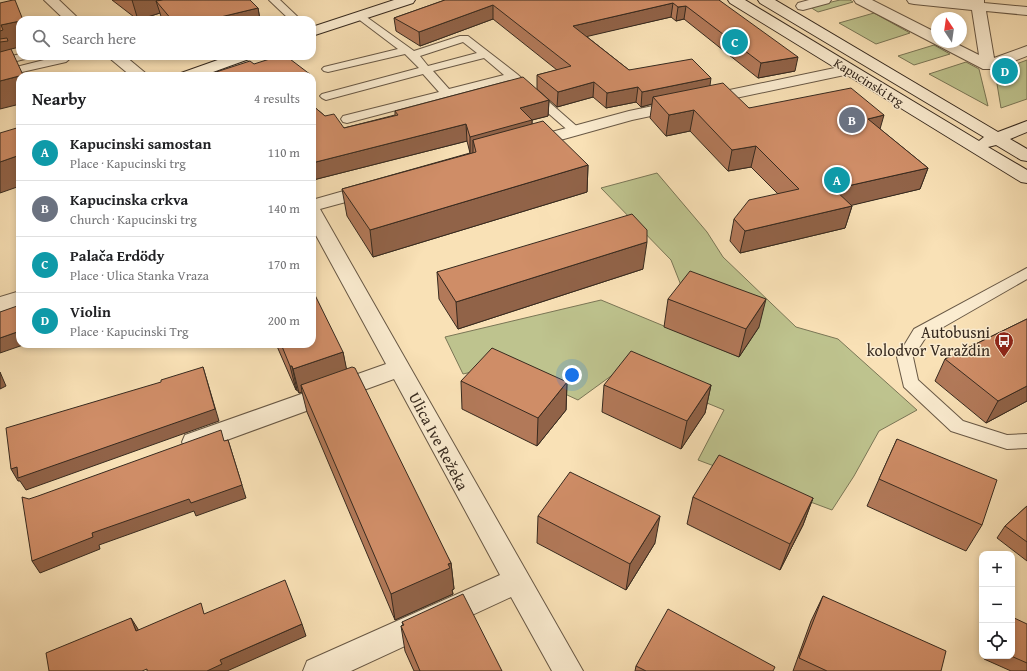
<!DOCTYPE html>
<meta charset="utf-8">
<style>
body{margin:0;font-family:"Gentium Book Plus",serif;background:#f6f6f6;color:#202124}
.controls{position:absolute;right:12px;bottom:12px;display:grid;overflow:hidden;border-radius:8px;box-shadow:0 2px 6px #0003}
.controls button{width:36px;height:36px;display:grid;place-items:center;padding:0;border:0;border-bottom:1px solid #e0e0e0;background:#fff;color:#202124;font:20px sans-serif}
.compass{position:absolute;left:931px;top:12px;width:36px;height:36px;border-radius:50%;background:#fff;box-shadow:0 2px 6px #0003;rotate:347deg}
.you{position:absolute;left:572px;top:375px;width:14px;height:14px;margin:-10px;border:3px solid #fff;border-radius:50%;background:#1a73e8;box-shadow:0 0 0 6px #1a73e833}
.badge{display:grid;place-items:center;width:26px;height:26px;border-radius:50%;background:#ea580c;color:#fff;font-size:13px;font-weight:700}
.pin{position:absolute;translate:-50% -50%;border:2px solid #fff;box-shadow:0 1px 4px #0006}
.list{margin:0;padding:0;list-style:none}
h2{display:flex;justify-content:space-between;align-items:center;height:52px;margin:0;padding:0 16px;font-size:17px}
h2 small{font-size:13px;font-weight:400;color:#757577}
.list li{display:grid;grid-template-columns:26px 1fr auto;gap:12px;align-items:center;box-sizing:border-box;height:56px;padding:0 16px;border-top:1px solid #e0e0e0}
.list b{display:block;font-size:15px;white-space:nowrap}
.list p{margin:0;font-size:13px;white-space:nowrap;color:#757577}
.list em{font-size:13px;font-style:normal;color:#757577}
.icon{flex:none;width:22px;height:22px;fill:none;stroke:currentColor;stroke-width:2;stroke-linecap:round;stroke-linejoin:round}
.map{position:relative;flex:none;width:1027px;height:671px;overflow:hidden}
.search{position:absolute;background:#fff;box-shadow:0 2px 6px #0003;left:16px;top:16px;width:300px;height:44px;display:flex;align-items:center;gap:10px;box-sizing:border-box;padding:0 14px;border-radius:12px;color:#757577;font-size:15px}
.panel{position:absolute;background:#fff;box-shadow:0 2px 6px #0003;left:16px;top:72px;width:300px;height:276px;border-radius:12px}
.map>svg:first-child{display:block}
.green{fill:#bec38e;stroke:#7a7656}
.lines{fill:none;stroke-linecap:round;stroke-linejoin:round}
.service-casing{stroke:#685845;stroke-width:2}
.pedestrian-casing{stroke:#685845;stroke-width:2}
.minor-casing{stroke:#685845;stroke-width:2}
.secondary-casing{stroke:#372a1f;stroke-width:2}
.service{fill:#fbecd0;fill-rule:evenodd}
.pedestrian{fill:#fbecd0;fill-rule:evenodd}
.minor{fill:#fbecd0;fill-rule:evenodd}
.secondary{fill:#fbecd0;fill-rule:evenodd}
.wall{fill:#b27959;stroke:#372a1f}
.shaded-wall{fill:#916348;stroke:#372a1f}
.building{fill:#cf8d67;stroke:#372a1f}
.labels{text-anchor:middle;stroke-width:3;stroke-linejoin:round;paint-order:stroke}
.far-street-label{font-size:13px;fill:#372a1f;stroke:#fbecd0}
.poi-label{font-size:16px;fill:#372a1f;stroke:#fbecd0;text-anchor:end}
.street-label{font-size:16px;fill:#372a1f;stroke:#fbecd0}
</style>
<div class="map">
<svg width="1027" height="671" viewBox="0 0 1027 671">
<rect width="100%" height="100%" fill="#f9e1b6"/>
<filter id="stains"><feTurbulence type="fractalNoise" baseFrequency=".005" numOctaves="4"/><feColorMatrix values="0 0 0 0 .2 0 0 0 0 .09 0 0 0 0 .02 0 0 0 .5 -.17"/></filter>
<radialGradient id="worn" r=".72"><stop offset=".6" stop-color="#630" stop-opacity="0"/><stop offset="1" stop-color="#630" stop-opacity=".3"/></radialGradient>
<!-- green -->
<g class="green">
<polygon points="840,0 850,0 853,2 818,12 810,7"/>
<polygon points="874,13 910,33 876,44 839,23"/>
<polygon points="934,45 950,54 914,65 898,56"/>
<polygon points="1027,60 1027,99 1001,108 995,72"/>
<polygon points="966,62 979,69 988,106 929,74"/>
<polygon points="657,173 707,232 723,257 796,327 838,339 917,410 879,431 854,476 832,510 698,460 724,410 622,368 578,400 502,365 463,374 445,337 601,300 739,357 758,327 686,298 671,260 601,188"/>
</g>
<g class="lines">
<!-- service casing -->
<g class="service-casing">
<g id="service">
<polygon points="269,0 280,0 301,20 290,20"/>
<path d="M361,13l53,38 46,-15h8l49,38 64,56 -2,3h-8l-61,-53 -163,43 -4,-1 -2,-3 2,-3 96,-24 -16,-18 -97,26 -4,-2 -2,-2 2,-2 97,-26 -14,-14 -77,18 -4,-1 -2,-2 2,-2 74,-18 -41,-31 -1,-2zM463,42l14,11 -49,13 -8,-10zM484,58l20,17 -55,14 -16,-18z"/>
<polygon points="20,54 20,56 31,56 29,58 0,65 0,59"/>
<polygon points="60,56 73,56 66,62 0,77 0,71"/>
<polygon points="1027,268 1027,279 926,337 913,357 918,380 963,421 1007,435 1027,434 1027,448 1007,449 951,431 904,387 897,357 914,329"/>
</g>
</g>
<!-- pedestrian casing -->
<g class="pedestrian-casing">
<g id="pedestrian">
<polygon points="809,0 831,0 829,3 803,10 798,9 796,6 798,3"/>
<polygon points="854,0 872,0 937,33 937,42 953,42 979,55 972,10 914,4 909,3 907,0 984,0 984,3 1027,7 1027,15 986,11 994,58 1027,46 1027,56 993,69 983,69 856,3"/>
</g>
</g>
<!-- minor casing -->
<g class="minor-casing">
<g id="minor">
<polygon points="44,0 59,0 80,20 65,20"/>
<polygon points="107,56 125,56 149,76 131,76"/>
<polygon points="849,65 854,67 857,70 854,73 632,120 528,149 522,148 519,144 522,140 629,111"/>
<polygon points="372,183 379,185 381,189 379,193 320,209 583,671 552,671 511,597 351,671 303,671 307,661 500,575 394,379 194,452 185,449 182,442 185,435 386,364 312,228 312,200"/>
<polygon points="20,291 20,306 0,312 0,297"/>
</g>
</g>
<!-- secondary casing -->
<g class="secondary-casing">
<g id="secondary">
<polygon points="394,0 415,0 413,3 312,36 312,27"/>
<polygon points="728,0 745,0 979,141 984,137 760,3 758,0 775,0 998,132 1027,121 1027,132 1010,139 1027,149 1027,161 1021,160 996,145 988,147 1027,170 1027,183 1021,182 730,3"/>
<polygon points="229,56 252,56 249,59 202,76 179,76 181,73"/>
</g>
</g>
<!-- service -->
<use href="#service" class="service"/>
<!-- pedestrian -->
<use href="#pedestrian" class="pedestrian"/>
<!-- minor -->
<use href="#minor" class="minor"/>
<!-- secondary -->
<use href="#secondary" class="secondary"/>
</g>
<!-- wall -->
<g class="wall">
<polygon points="112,0 250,0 258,8 260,20 162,20 160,13 138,20"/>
<polygon points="445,0 719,0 795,71 758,78 684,19 676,21 671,17 586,36 629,70 710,86 749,108 880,129 928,168 920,189 851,205 852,206 845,228 740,253 730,241 734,219 778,194 751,167 728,171 690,131 666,136 650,118 652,104 641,107 636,102 606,108 593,97 557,107 537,89 537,75 557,70 493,19 420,46 396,31 394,18"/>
<polygon points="549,100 548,116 532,120 532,124 588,165 587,192 373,257 347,216 342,189 470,153 467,141 313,180 312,179 312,105 325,116 344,128 395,115 395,111"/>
<polygon points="643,269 458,329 439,299 437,272"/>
<polygon points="668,299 759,327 739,357 664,327"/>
<polygon points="1027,319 1027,401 986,423 935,381 945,359"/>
<polygon points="276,344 312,344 343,352 346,369 451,563 454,589 452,590 453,594 395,620 307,412 302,392 299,393 297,390 296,390"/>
<polygon points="461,381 567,382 566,410 537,446 462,409"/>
<polygon points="604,385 711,385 705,413 681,449 602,412"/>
<polygon points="897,439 982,525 966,551 867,506"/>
<polygon points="693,497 813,498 803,525 780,570 687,524"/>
<polygon points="1027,506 1027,561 997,538 1005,526"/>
<polygon points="538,516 655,543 626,590 537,543"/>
<polygon points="823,596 941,671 793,671 811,621"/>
<polygon points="402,622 502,671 414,671 405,651 401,626 403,625"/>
<polygon points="1027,624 1027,671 1011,671 984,659 984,656 1012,656"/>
<polygon points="636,666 773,671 635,671"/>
</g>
<!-- shaded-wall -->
<g class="shaded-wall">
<polygon points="132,0 167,0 156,1 160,13 138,20"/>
<polygon points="673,3 671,17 572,40 573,26"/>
<polygon points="493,5 493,19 420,46 419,32"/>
<polygon points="686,6 684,19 676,21 678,7"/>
<polygon points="258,8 260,20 208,20"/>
<polygon points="20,21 20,47 11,49 0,69 0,31 1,25"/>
<polygon points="798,57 795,71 758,78 761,63"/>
<polygon points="20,76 20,104 0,109 0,81"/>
<polygon points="711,78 709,93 653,97 652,104 641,107 642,92"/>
<polygon points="312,80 314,91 312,91"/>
<polygon points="594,82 593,97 557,107 558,92"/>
<polygon points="638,87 636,102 606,108 607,93"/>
<polygon points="549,100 548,116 532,120 532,136 473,140 473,153 470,154 470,137 520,108"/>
<polygon points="694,110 690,131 666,136 669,115"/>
<polygon points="884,115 878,136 868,119"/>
<polygon points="466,124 467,141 313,180 312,163"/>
<polygon points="756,146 751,167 728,171 732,150"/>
<polygon points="20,155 20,186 0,193 0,162"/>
<polygon points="588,165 587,192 373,257 370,230"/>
<polygon points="928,168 920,189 828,211 834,189"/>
<polygon points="852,206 845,228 740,253 745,231"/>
<polygon points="647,242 643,269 458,329 456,302"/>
<polygon points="766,299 759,327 739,357 746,329"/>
<polygon points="20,331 20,344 26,344 0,353 0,338"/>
<polygon points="343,352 348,376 301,385 302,392 299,393 293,369"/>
<polygon points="290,366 292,366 297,390 296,390"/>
<polygon points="203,367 219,421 26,490 20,481 18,481 11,469"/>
<polygon points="0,372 6,386 0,389"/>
<polygon points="567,382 566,410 537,446 538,418"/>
<polygon points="711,385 705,413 681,449 687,421"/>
<polygon points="1027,386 1027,401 986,423 998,401"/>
<polygon points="228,440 246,498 196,516 194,511 99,545 100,549 40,573 32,561 92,533"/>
<polygon points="813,498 803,525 780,570 790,544"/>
<polygon points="660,516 655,543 626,590 630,564"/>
<polygon points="451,563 454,589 452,590 453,594 395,620 391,594"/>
<polygon points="131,618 138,629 142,643 136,631"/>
<polygon points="302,624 306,636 227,671 207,671 220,660"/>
</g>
<!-- building -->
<g class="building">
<polygon points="13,0 15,0 23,20 20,20 20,21 1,25 3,30 0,31 0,3"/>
<polygon points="163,0 250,0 258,8 208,20 172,20 156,1"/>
<polygon points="445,0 719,0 798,57 761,63 686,6 678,7 673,3 573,26 629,70 692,59 711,78 642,92 638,87 607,93 594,82 558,92 537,75 571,66 493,5 419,32 394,18"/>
<polygon points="7,38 8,41 0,42 0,39"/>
<polygon points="11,49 23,75 0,81 0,52"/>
<polygon points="279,56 286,56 311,75 308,76 216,76 213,73 250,61 254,64"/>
<polygon points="523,77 549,100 520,108 532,120 470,137 466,124 312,163 312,105 325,116 334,114 344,128 398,115 395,111"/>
<polygon points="723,83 749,108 851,88 884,115 868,119 928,168 834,189 852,206 745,231 734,219 749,200 799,189 756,146 732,150 694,110 669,115 653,97"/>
<polygon points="543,121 588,165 370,230 342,189 476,152 473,140"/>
<polygon points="20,127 20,155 0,162 0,133"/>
<polygon points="632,214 647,230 647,242 456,302 437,272"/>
<polygon points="690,271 766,299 746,329 668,299"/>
<polygon points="312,289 343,352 293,369 292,366 290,366 281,344 312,344"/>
<polygon points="20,305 20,331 0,338 0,312"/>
<polygon points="1027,319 1027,386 998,401 945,359"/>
<polygon points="492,348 567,382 538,418 461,381"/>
<polygon points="631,351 711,385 687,421 604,385"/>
<polygon points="203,367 215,409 18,478 17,467 11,469 6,428 161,382 161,380"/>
<polygon points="352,367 355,368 451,563 448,564 450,568 391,594 301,385"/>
<polygon points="221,430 224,441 228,440 242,485 191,503 189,499 92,533 93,537 32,561 22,497 29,499 38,496"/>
<polygon points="897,439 997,480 982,525 879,479"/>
<polygon points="719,455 813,498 790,544 693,497"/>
<polygon points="570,472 660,516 630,564 538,516"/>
<polygon points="1027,506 1027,542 1005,526"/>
<polygon points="285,580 302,624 220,660 222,664 207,671 147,671 147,669 142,671 49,671 46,653 131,618 136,631 201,603 204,614"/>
<polygon points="463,594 502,671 420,671 401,626 404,625 402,622"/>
<polygon points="823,596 946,651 941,671 827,671 799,658"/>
<polygon points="668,609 775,667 773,671 646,671 636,666"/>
<polygon points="1012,617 1027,624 1027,663 1011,656 1012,656"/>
</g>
<!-- icons -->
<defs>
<g id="bus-pin" transform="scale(1)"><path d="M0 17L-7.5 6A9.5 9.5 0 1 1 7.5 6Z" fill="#8f2418" stroke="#fbecd0"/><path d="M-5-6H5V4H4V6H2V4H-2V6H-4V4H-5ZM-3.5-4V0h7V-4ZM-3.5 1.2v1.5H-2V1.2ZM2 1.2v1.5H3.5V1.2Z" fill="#fff"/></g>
</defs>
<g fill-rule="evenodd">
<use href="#bus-pin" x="1004" y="341"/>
</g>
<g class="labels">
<!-- far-street labels -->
<g class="far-street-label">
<text transform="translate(869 82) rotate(32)" y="5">Kapucinski trg</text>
</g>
<!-- poi labels -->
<g class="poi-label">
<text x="990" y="338">Autobusni<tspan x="990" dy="18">kolodvor Varaždin</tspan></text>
</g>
<!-- street labels -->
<g class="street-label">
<text transform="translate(439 441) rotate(62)" y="6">Ulica Ive Režeka</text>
</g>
</g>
<rect width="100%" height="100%" filter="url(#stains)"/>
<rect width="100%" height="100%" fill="url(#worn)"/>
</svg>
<div class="controls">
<button>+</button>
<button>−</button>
<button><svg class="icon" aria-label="locate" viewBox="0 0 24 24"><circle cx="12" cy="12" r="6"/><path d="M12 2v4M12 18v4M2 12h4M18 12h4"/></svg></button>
</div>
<svg class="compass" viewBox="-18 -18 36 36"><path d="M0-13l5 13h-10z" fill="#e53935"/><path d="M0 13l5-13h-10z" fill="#757577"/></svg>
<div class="you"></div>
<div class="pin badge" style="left:837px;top:180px;background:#0f9aa8">A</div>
<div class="pin badge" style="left:852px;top:120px;background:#6b7280">B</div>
<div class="pin badge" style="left:735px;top:42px;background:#0f9aa8">C</div>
<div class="pin badge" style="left:1005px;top:71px;background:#0f9aa8">D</div>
<div class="search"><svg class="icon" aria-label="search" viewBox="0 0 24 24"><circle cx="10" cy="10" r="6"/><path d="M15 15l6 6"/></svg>Search here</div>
<section class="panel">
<h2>Nearby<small>4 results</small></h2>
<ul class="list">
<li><span class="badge" style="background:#0f9aa8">A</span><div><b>Kapucinski samostan</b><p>Place · Kapucinski trg</p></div><em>110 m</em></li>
<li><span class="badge" style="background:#6b7280">B</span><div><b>Kapucinska crkva</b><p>Church · Kapucinski trg</p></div><em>140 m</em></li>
<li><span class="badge" style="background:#0f9aa8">C</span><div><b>Palača Erdödy</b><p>Place · Ulica Stanka Vraza</p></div><em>170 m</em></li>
<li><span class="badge" style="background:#0f9aa8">D</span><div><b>Violin</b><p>Place · Kapucinski Trg</p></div><em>200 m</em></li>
</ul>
</section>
</div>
